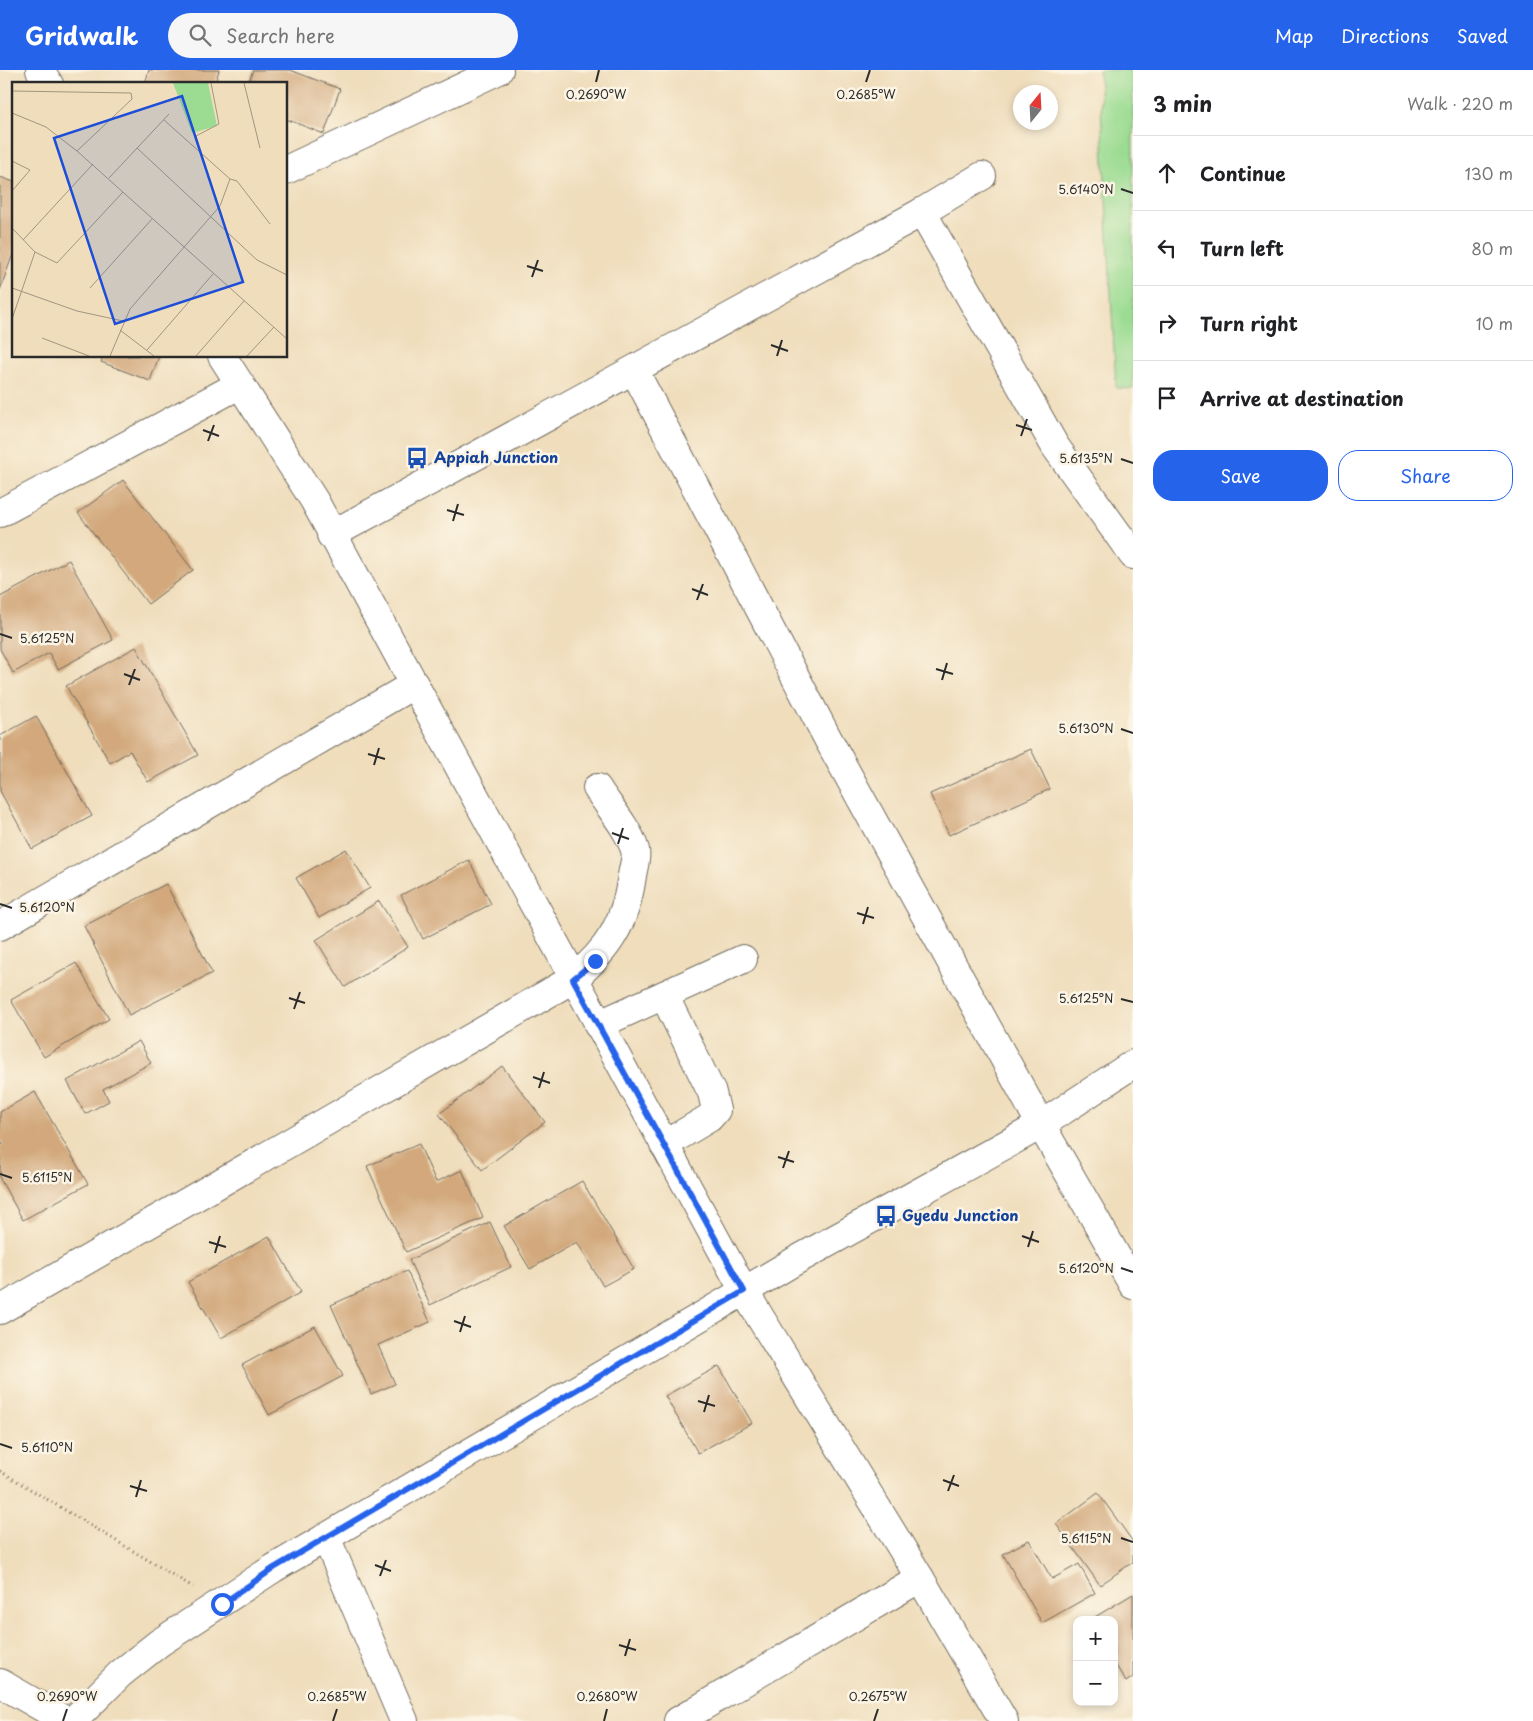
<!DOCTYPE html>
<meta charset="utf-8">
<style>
body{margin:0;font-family:"Playpen Sans",sans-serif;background:#f6f6f6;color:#202124}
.controls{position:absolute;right:15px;bottom:15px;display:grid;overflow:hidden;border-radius:10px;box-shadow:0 2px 8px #0003}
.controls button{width:45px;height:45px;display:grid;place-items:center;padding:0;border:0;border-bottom:1px solid #e0e0e0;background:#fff;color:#202124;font:25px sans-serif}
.compass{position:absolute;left:1013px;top:15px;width:45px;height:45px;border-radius:50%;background:#fff;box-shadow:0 2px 8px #0003;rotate:18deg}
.stop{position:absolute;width:15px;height:15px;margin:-11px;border:4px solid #2563eb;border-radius:50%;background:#fff}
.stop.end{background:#2563eb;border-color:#fff;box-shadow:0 1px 5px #0008}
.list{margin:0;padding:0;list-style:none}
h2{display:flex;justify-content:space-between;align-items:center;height:65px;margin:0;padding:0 20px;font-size:21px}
h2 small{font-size:16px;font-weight:400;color:#757577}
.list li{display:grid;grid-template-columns:32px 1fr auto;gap:15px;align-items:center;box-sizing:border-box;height:75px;padding:0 20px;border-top:1px solid #e0e0e0}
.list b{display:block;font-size:19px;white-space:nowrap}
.list em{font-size:16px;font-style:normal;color:#757577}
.actions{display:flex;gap:10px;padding:15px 20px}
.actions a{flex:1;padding:11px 0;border:1px solid #2563eb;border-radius:20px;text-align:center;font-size:18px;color:#2563eb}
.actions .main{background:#2563eb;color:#fff}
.icon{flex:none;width:28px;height:28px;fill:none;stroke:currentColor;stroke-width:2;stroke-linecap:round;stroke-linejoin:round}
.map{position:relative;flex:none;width:1133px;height:1651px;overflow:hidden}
header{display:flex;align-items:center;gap:30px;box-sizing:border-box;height:70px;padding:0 25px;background:#2563eb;color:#fff}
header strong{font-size:24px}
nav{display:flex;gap:28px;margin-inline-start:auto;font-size:18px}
.search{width:350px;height:45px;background:#f6f6f6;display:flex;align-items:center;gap:12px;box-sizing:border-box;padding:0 18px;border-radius:28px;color:#757577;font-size:19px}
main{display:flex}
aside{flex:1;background:#fff}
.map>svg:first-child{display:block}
.green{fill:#9bdc92;stroke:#63845e}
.building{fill:#d2a87b}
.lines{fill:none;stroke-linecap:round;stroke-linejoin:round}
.minor-casing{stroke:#70695d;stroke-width:30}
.path{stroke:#70695d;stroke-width:3;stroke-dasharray:1 4;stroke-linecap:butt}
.minor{stroke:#fff;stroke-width:28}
.route{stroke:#2563eb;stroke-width:6}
.ticks{fill:none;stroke:#2b2b2b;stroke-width:2}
.labels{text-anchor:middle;stroke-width:5;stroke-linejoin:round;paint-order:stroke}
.transit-label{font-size:15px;font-weight:bold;fill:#164399;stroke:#fcf5e5;text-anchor:start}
.inset-road{fill:none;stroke:#a19681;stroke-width:1}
.view{fill:#1d4ed8;fill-opacity:0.15;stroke:#1d4ed8;stroke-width:2.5}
.inset-edge{fill:none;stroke:#2b2b2b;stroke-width:2.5}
.ticks-label{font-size:12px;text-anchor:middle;fill:#2b2b2b;stroke:#fcf5e5;stroke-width:5;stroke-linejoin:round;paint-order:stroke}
</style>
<header>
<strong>Gridwalk</strong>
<div class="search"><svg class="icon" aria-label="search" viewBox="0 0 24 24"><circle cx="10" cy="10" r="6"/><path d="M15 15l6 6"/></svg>Search here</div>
<nav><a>Map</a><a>Directions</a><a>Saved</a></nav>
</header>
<main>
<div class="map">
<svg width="1133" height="1651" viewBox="0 0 1133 1651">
<rect width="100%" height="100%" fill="#fcf5e5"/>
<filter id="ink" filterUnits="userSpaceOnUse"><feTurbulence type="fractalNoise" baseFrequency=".02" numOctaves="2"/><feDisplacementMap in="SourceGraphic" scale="10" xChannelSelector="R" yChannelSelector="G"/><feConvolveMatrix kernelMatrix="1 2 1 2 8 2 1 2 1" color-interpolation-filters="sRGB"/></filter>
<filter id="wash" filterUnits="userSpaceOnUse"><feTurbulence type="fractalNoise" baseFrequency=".0096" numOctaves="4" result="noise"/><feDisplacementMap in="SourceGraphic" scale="20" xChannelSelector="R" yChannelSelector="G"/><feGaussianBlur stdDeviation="1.12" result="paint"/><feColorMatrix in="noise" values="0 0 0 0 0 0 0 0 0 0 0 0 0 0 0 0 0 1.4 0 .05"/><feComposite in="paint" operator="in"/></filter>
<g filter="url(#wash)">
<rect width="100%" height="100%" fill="#efddbb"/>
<!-- green -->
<polygon class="green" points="1099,0 1133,0 1133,319 1116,318"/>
<g id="blocks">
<!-- building -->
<g class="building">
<polygon points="149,0 219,0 215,14 145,14"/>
<polygon points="253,0 290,0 340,19 324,64 286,49 286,14 248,14"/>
<polygon points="0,107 14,112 14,181 0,220"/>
<polygon points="103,286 159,286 150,311 101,292"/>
<polygon points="123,410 193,500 148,534 78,443"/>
<polygon points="69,490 113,570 58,599 49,583 13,603 0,579 0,527"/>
<polygon points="136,577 198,685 148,712 130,681 110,693 66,616"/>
<polygon points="36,646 92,746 32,779 0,721 0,666"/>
<polygon points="1031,679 1050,719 949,765 930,724"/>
<polygon points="346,779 370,818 319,848 296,808"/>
<polygon points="469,790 491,834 423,869 401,825"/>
<polygon points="166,814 212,903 129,945 84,856"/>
<polygon points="379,831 408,877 345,917 316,870"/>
<polygon points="76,893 109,949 44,987 11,930"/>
<polygon points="139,971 151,993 103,1019 109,1031 85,1044 67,1011"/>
<polygon points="502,996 545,1052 482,1100 439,1044"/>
<polygon points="35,1022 88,1114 23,1150 0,1109 0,1076 3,1074 0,1068 0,1042"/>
<polygon points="419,1074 436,1112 462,1100 483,1148 406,1182 367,1096"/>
<polygon points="582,1111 634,1199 603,1216 577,1172 530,1199 504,1156"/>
<polygon points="490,1152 511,1197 430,1235 409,1190"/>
<polygon points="269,1166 301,1222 221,1268 188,1212"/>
<polygon points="407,1201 430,1252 378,1275 395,1314 371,1324 331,1235"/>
<polygon points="315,1256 343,1306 269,1345 242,1295"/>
<polygon points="719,1296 752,1353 698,1383 665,1326"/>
<polygon points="1098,1423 1133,1472 1133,1492 1100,1515 1056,1454"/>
<polygon points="1029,1470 1052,1509 1079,1494 1095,1523 1042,1553 1003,1484"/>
<polygon points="1133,1524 1133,1607 1126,1612 1114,1592 1114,1550 1090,1550"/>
</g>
</g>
</g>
<g filter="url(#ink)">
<use href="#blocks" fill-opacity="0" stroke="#70695d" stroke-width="1"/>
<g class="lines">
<!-- minor casing -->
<g class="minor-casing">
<g id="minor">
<polyline points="40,0 49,14"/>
<polyline points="286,100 499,0"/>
<polyline points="922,142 1055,376 1133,485"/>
<polyline points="222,286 314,430 744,1221 920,1508 1004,1651"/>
<polyline points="634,300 828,669 1041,1055 1133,1215"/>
<polyline points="0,443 239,315"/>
<polyline points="331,465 922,142 982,106"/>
<polyline points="0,856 413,615"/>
<polyline points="664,925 712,1023 716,1040 709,1048 664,1075"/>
<polyline points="598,955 743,889"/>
<path d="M0,1240l573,-331c36,-30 52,-55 59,-103 1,-8 5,-19 3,-26 -7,-22 -26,-43 -38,-62"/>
<polyline points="326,1467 404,1651"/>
<polyline points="0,1613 66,1651"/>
<polyline points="73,1651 120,1604 159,1573 274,1498 795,1191 1041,1055 1133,994"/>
<polyline points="678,1651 920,1508"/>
</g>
</g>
<!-- path -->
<polyline class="path" points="0,1401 193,1517"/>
<!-- minor -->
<use href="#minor" class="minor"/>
</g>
</g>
<g class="lines" filter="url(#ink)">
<!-- route -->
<polyline class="route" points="222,1534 274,1498 744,1221 573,909 595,891"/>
</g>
<!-- ticks -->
<path class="ticks" d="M596,12l3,-12M866,12l4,-12M1121,119l12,4M527,196l16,5M532,207l6,-17M771,275l17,6M777,286l5,-16M1016,355l16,5M203,360l16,6M1021,366l6,-17M208,371l6,-16M1121,389l12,4M447,440l17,5M453,451l5,-17M692,519l16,6M697,530l6,-16M0,564l12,4M936,599l17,5M124,604l16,6M942,610l5,-17M129,615l6,-16M1121,659l12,4M368,684l17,5M374,695l5,-17M612,763l17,6M618,774l5,-16M0,834l12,4M857,843l17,5M863,854l5,-17M289,928l16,5M1121,929l12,3M294,939l6,-17M533,1007l17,6M539,1018l5,-16M778,1087l16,5M783,1098l6,-17M0,1104l12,4M1022,1166l17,6M209,1172l17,5M1028,1177l5,-16M215,1183l5,-17M1121,1198l12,4M454,1251l17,6M460,1262l5,-16M698,1331l17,5M704,1342l5,-17M0,1374l12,4M943,1410l16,6M130,1416l17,5M948,1421l6,-16M136,1427l5,-17M1121,1468l12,4M375,1495l16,6M380,1506l6,-16M619,1575l17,5M625,1586l5,-17M63,1651l4,-12M333,1651l4,-12M604,1651l3,-12M874,1651l4,-12"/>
<!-- icons -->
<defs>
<g id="bus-bare" transform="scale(1.725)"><path d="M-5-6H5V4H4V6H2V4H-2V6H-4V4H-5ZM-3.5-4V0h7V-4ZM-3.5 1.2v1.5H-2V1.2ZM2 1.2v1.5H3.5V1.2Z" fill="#1a4fb4" stroke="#fcf5e5" stroke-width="2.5" paint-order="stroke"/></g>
</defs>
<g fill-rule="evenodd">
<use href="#bus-bare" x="417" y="388"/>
<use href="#bus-bare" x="886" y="1146"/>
</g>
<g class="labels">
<!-- transit labels -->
<g class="transit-label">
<text x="434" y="393">Appiah Junction</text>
<text x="902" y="1151">Gyedu Junction</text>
</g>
</g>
<!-- overview -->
<g transform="translate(12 12)">
<rect width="275" height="275" fill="#efddbb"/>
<path d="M161,1h35l9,43 -25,7z" fill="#9bdc92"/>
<path class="inset-road" d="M232,1l16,65M0,9l119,2 1,6 -55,52M0,31l34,14 31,24 210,188M125,66l120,112 30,15M188,69l-4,-15 23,-12 -8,-41M0,79l18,9 -18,21M97,96l60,-64M218,97l7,2 33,43M0,146l23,24 22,11 66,-71M11,158l70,-76M0,206l65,23 46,10M78,206l62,-69M0,237l23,-67M108,248l34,26M30,256l47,18M135,268l66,-76M98,274l20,-47 90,-103 10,-27 -66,-59M184,274l48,-55M235,274l27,-29"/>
<path class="view" d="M170,14l61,186 -128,42 -61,-186z"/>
<rect width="275" height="275" class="inset-edge"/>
</g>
<g class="ticks-label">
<text x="596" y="29">0.2690°W</text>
<text x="866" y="29">0.2685°W</text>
<text x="1086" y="124">5.6140°N</text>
<text x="1086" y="393">5.6135°N</text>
<text x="47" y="573">5.6125°N</text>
<text x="1086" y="663">5.6130°N</text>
<text x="47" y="842">5.6120°N</text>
<text x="1086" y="933">5.6125°N</text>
<text x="47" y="1112">5.6115°N</text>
<text x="1086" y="1203">5.6120°N</text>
<text x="47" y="1382">5.6110°N</text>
<text x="1086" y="1473">5.6115°N</text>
<text x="67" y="1631">0.2690°W</text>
<text x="337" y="1631">0.2685°W</text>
<text x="607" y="1631">0.2680°W</text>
<text x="878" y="1631">0.2675°W</text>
</g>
</svg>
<div class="controls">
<button>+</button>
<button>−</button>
</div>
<svg class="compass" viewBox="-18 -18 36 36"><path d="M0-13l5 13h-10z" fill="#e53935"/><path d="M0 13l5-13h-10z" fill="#757577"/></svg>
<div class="stop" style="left:222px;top:1534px"></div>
<div class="stop end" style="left:595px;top:891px"></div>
</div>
<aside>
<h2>3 min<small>Walk · 220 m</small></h2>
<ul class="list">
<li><svg class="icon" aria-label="ahead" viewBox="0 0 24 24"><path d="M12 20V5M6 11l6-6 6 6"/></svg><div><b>Continue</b></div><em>130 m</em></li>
<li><svg class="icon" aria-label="left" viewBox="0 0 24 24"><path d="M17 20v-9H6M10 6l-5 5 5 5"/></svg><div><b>Turn left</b></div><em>80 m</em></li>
<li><svg class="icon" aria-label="right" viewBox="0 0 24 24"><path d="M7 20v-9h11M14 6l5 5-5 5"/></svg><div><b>Turn right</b></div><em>10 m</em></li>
<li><svg class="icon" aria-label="arrive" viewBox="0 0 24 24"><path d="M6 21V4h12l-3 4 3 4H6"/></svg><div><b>Arrive at destination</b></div></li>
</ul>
<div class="actions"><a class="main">Save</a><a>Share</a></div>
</aside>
</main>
